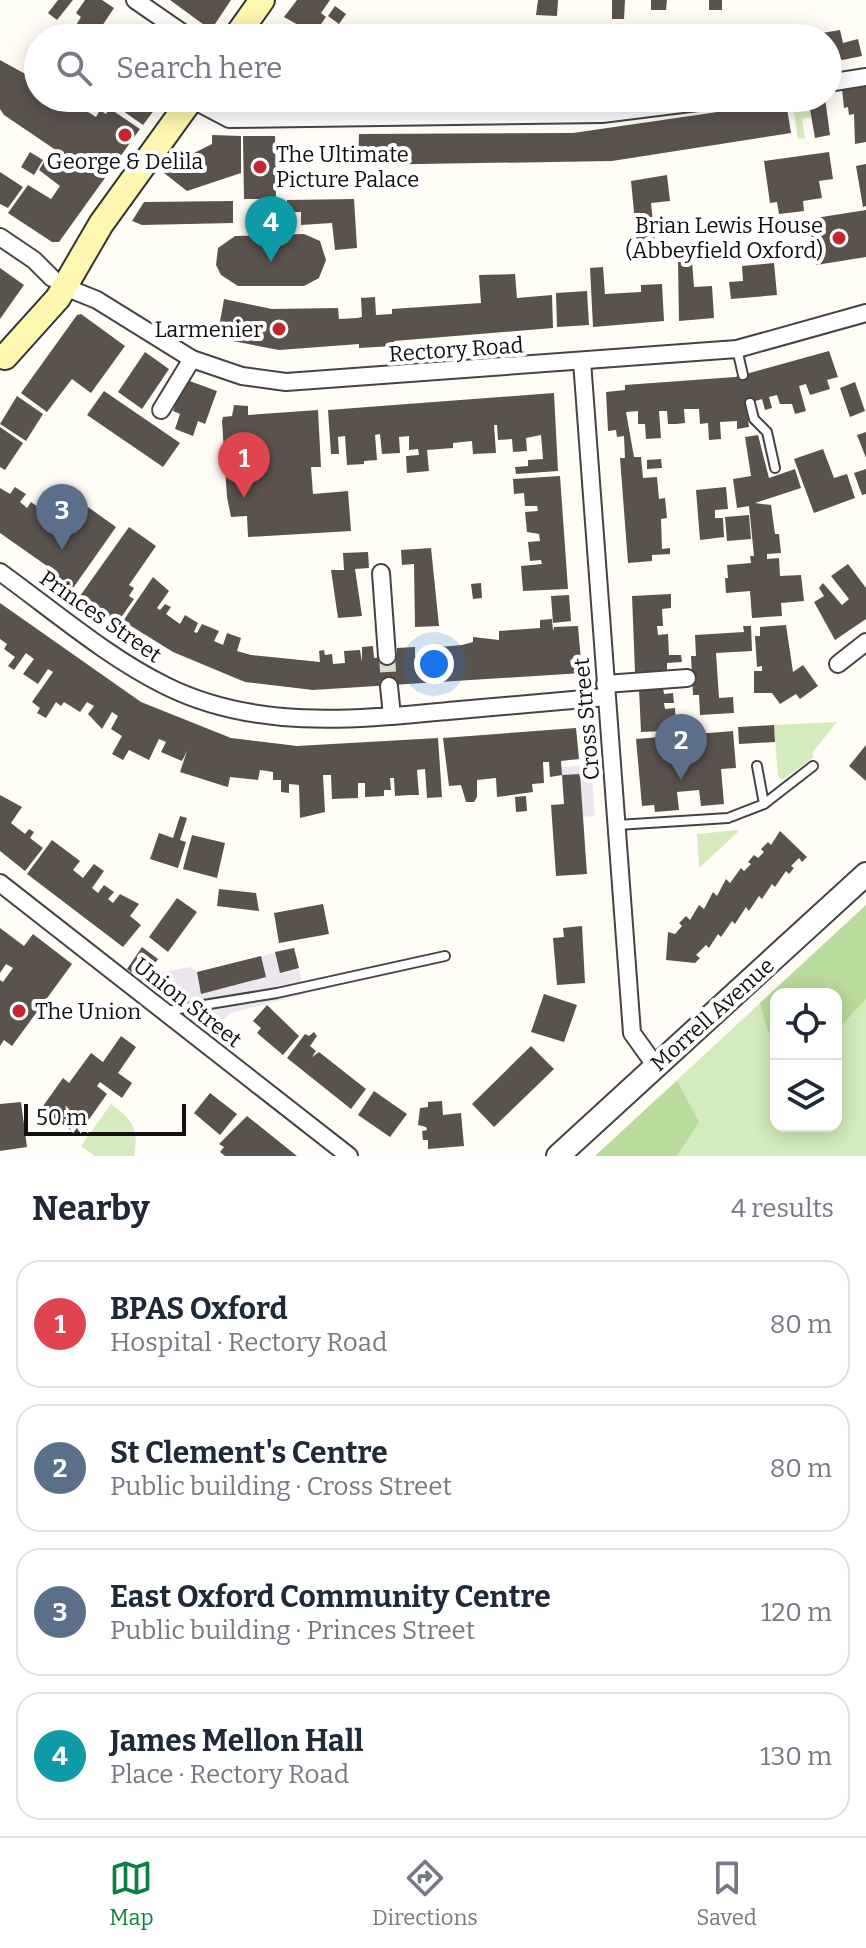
<!DOCTYPE html>
<meta charset="utf-8">
<style>
body{margin:0;font-family:Bitter,serif;background:#f2f2f3;color:#1f2937}
.controls{position:absolute;right:24px;bottom:24px;display:grid;overflow:hidden;border-radius:16px;box-shadow:0 4px 20px #0003}
.controls button{width:72px;height:72px;display:grid;place-items:center;padding:0;border:0;border-bottom:2px solid #e0e1e3;background:#fff;color:#1f2937;font:40px sans-serif}
.scale{position:absolute;left:24px;bottom:20px;width:162px;box-sizing:border-box;padding-left:8px;border:4px solid #111;border-top:0;font-size:22px;line-height:28px;white-space:nowrap;color:#111;-webkit-text-stroke:6px #fff;paint-order:stroke}
.you{position:absolute;left:434px;top:664px;width:28px;height:28px;margin:-20px;border:6px solid #fff;border-radius:50%;background:#1a73e8;box-shadow:0 0 0 12px #1a73e833}
.badge{display:grid;place-items:center;width:52px;height:52px;border-radius:50%;background:#0b8043;color:#fff;font-size:26px;font-weight:700}
.pin{position:absolute;translate:-50% -66px;filter:drop-shadow(0 2px 4px #0008)}
.pin::after{content:'';position:absolute;top:42px;width:28px;height:24px;background:inherit;clip-path:polygon(0 0,100% 0,50% 100%)}
.list{margin:0;padding:0;list-style:none}
h2{display:flex;justify-content:space-between;align-items:center;height:104px;margin:0;padding:0 32px;font-size:34px}
h2 small{font-size:26px;font-weight:400;color:#747a83}
.list li{display:grid;grid-template-columns:52px 1fr auto;gap:24px;align-items:center;box-sizing:border-box;height:128px;margin:0 16px 16px;padding:0 16px;border:2px solid #e0e1e3;border-radius:24px}
.list b{display:block;font-size:30px;white-space:nowrap}
.list p{margin:0;font-size:26px;white-space:nowrap;color:#747a83}
.list em{font-size:26px;font-style:normal;color:#747a83}
.icon{flex:none;width:44px;height:44px;fill:none;stroke:currentColor;stroke-width:2;stroke-linecap:round;stroke-linejoin:round}
.map{position:relative;flex:none;width:866px;height:1156px;overflow:hidden}
.search{position:absolute;background:#fff;box-shadow:0 4px 20px #0003;left:24px;right:24px;top:24px;height:88px;display:flex;align-items:center;gap:20px;box-sizing:border-box;padding:0 28px;border-radius:44px;color:#747a83;font-size:30px}
.sheet{height:680px;background:#fff}
nav{display:flex;justify-content:space-around;align-items:center;box-sizing:border-box;height:112px;border-top:2px solid #e0e1e3;background:#fff;font-size:22px;color:#747a83}
nav a{display:grid;justify-items:center;gap:4px}
nav .on{color:#0b8043}
.map>svg:first-child{display:block}
.industrial{fill:#eee6ef}
.green{fill:#d5ebbd;fill-rule:evenodd}
.forest{fill:#b9dc9c}
.building{fill:#5a524d}
.lines{fill:none;stroke-linecap:round;stroke-linejoin:round}
.minor-tunnel{stroke:#dbdad3;stroke-width:16;stroke-dasharray:16 8;stroke-linecap:butt}
.service-casing{stroke:#444;stroke-width:12}
.minor-casing{stroke:#444;stroke-width:20}
.tertiary-casing{stroke:#444;stroke-width:26}
.secondary-casing{stroke:#333;stroke-width:28}
.service{stroke:#fff;stroke-width:8}
.minor{stroke:#fff;stroke-width:16}
.tertiary{stroke:#fff;stroke-width:22}
.secondary{stroke:#fff6b0;stroke-width:24}
.poi-dot{fill:#c4262e;stroke:#fff;stroke-width:3}
.labels{text-anchor:middle;stroke-width:8;stroke-linejoin:round;paint-order:stroke}
.poi-label{font-size:22px;fill:#111;stroke:#fff;text-anchor:start}
.street-label{font-size:22px;fill:#111;stroke:#fff}
</style>
<div class="map">
<svg width="866" height="1156" viewBox="0 0 866 1156">
<rect width="100%" height="100%" fill="#fffdf5"/>
<!-- industrial -->
<g class="industrial">
<polygon points="591,765 595,816 565,818 561,767"/>
<polygon points="294,948 305,994 230,1013 219,1025 221,1036 133,977 191,967 197,972"/>
</g>
<!-- green -->
<g class="green">
<polygon points="808,98 811,117 802,119 805,138 798,139 792,100"/>
<polygon points="837,722 812,753 814,757 782,780 778,776 774,725"/>
<polygon points="738,830 738,832 699,868 697,834"/>
<path d="M866,905v251h-271zM776,994h60v132h-60z"/>
<path d="M111,1104c22,16 28,25 23,52h-39l-14,-10z"/>
</g>
<!-- forest -->
<g class="forest">
<polygon points="866,905 866,999 836,1031 836,994 776,994 776,1036 768,1032 760,1003"/>
<polygon points="677,1081 699,1122 677,1156 595,1156"/>
</g>
<!-- building -->
<g class="building">
<polygon points="58,0 73,0 57,20 48,13"/>
<polygon points="85,0 102,0 114,8 100,29 94,25 88,33 76,25 81,17 76,13"/>
<polygon points="170,0 231,0 211,30"/>
<polygon points="297,0 330,0 321,13 326,17 314,34 284,17"/>
<polygon points="538,0 558,0 557,16 536,15"/>
<polygon points="612,0 625,0 624,19 612,19"/>
<polygon points="651,0 667,0 666,10 651,10"/>
<rect x="709" y="0" width="13" height="10"/>
<polygon points="335,6 346,14 339,24 328,16"/>
<polygon points="840,30 843,43 858,39 862,56 828,63 828,38 823,38 822,33"/>
<polygon points="0,60 38,81 38,98 66,98 96,117 100,110 106,114 109,108 140,129 59,242 52,242 8,213 28,185 51,199 60,186 39,170 45,160 65,172 72,161 4,115 0,109"/>
<polygon points="866,86 866,142 855,144 854,114 849,115 848,107 844,108 842,89"/>
<polygon points="111,98 157,98 161,101 143,125 109,101"/>
<polygon points="487,98 594,98 594,101 487,102"/>
<polygon points="808,98 825,98 830,135 815,138"/>
<polygon points="786,102 791,133 612,161 358,165 359,134 573,133"/>
<polygon points="212,135 241,136 241,173 187,191 164,173 180,150 188,156 212,144"/>
<polygon points="243,136 275,136 276,199 244,199"/>
<polygon points="30,152 43,160 34,175 21,167"/>
<polygon points="829,152 833,179 819,181 822,198 803,201 804,211 779,214 777,202 770,203 764,161"/>
<polygon points="866,164 866,206 863,207 856,166"/>
<polygon points="0,172 23,187 8,208 0,204"/>
<polygon points="667,175 670,201 651,203 656,252 638,253 631,181"/>
<polygon points="354,199 357,248 335,250 332,223 301,225 301,212 287,212 287,200"/>
<polygon points="233,201 233,223 142,225 132,221 144,202"/>
<polygon points="866,210 866,257 816,265 809,219"/>
<polygon points="304,234 320,241 326,260 319,278 304,286 238,286 221,275 216,265 218,248 235,236"/>
<polygon points="692,261 694,287 712,286 714,318 679,321 678,262"/>
<polygon points="774,263 777,295 731,299 729,282 743,281 742,266"/>
<polygon points="603,267 605,294 641,292 641,285 662,284 664,321 593,327 590,268"/>
<polygon points="0,268 24,285 0,319"/>
<polygon points="515,274 517,298 552,295 553,328 394,341 394,346 359,348 359,344 279,350 217,338 224,299 272,309 338,308 339,319 357,318 362,317 361,298 375,297 376,315 392,314 392,309 481,303 479,275"/>
<polygon points="587,291 589,325 557,327 556,293"/>
<polygon points="81,314 125,346 91,393 72,379 47,412 21,393 77,315"/>
<polygon points="829,351 838,377 827,380 830,389 810,395 806,384 799,386 806,411 795,414 792,404 780,404 777,395 769,397 772,408 765,410 762,399 746,404 749,427 737,429 737,421 720,422 721,439 709,440 708,423 700,424 699,409 684,409 685,423 676,424 668,424 667,411 659,411 661,438 646,439 645,424 638,424 638,411 626,412 634,457 641,457 643,478 657,477 659,499 665,498 667,518 661,519 662,549 670,548 670,554 652,555 652,561 628,563 620,458 625,458 624,436 617,437 616,430 608,431 606,392 625,390 625,385 735,377"/>
<polygon points="145,352 169,369 142,409 118,392"/>
<polygon points="184,379 217,391 205,424 198,421 193,436 175,429 180,414 173,411"/>
<polygon points="855,382 865,411 850,417 840,388"/>
<polygon points="104,391 180,443 163,467 87,415"/>
<polygon points="554,393 558,471 516,474 515,467 528,466 528,460 543,459 541,435 526,438 527,451 513,452 512,439 498,440 497,425 494,425 496,453 473,454 472,441 453,443 453,448 427,450 429,471 407,473 406,456 419,455 418,449 409,450 409,436 399,437 400,453 382,454 380,434 375,435 377,460 364,461 364,464 347,465 345,436 338,437 339,454 331,454 328,410"/>
<polygon points="17,396 43,414 26,441 0,424"/>
<polygon points="234,405 248,406 248,415 318,410 321,467 311,467 313,494 348,491 351,531 248,537 247,516 231,517 227,497 222,421 223,417 232,416"/>
<polygon points="0,427 23,443 5,470 0,467"/>
<polygon points="866,432 866,458 857,435"/>
<polygon points="758,435 769,478 795,469 801,488 755,503 771,505 775,534 779,534 781,553 767,554 767,559 779,558 780,576 801,575 804,601 781,603 782,616 752,618 750,591 726,593 725,578 728,578 727,565 751,563 750,556 754,556 749,506 737,508 733,479 751,476 745,437"/>
<polygon points="823,449 834,478 847,474 855,498 814,513 794,459"/>
<polygon points="661,459 662,468 647,469 647,460"/>
<polygon points="866,469 866,494 862,495 854,473"/>
<polygon points="560,476 568,589 523,591 521,566 542,564 541,560 530,561 528,542 540,541 539,534 527,532 525,512 538,511 537,506 525,506 524,493 514,494 513,479"/>
<polygon points="15,487 26,494 20,502 27,508 31,502 71,531 88,507 116,527 71,591 44,572 47,566 0,533 0,488 10,494"/>
<polygon points="726,487 728,509 715,510 715,518 723,518 724,537 700,540 696,490"/>
<polygon points="749,515 751,539 727,541 725,517"/>
<polygon points="129,527 156,546 129,585 134,588 129,596 134,599 117,623 80,596"/>
<polygon points="431,548 439,626 415,627 414,564 402,565 401,550"/>
<polygon points="368,552 369,568 355,569 362,616 338,618 331,570 344,570 343,553"/>
<polygon points="848,564 866,588 866,619 835,640 814,602 824,596 819,588 823,583 842,605 849,599 831,576"/>
<polygon points="153,577 169,591 157,608 160,610 165,604 171,607 166,614 180,624 185,615 198,623 194,632 197,633 202,624 219,631 214,641 223,645 227,633 241,638 237,651 251,655 320,662 319,651 324,650 325,655 332,654 333,664 345,663 344,651 360,650 362,662 362,647 373,646 374,658 397,655 397,648 415,647 415,656 428,655 428,648 462,645 473,642 473,637 499,640 499,631 540,628 540,620 552,619 553,631 554,627 578,626 582,673 313,690 245,682 173,652 123,621"/>
<polygon points="481,583 482,598 473,599 471,584"/>
<polygon points="671,594 671,608 662,609 663,626 657,626 658,635 668,634 669,655 681,655 682,662 667,663 667,671 635,672 632,596"/>
<polygon points="569,595 571,621 553,623 551,596"/>
<polygon points="0,603 141,702 231,738 297,746 438,738 442,797 427,798 425,769 417,770 419,795 409,795 395,796 394,778 390,778 391,790 384,790 384,796 365,797 365,783 358,783 358,798 332,799 331,775 323,775 325,812 300,818 299,785 289,784 289,793 281,792 281,780 273,780 273,772 260,770 258,780 230,777 228,787 221,785 180,772 187,751 182,761 161,752 166,742 159,739 149,760 129,750 123,760 112,754 122,736 111,729 118,716 112,712 102,729 88,714 94,706 87,702 80,712 64,702 61,706 56,702 46,718 37,713 40,708 32,702 53,672 48,669 38,684 23,674 34,659 26,653 14,670 8,666 15,657 4,649 7,644 0,639"/>
<polygon points="786,625 793,672 803,665 818,686 800,699 796,694 780,704 772,693 754,693 754,671 762,671 762,666 757,667 755,636 760,636 760,627"/>
<polygon points="743,626 751,626 752,651 716,653 719,698 733,697 734,713 700,715 699,695 693,695 691,656 696,656 695,635 744,632"/>
<polygon points="663,688 664,694 673,693 674,703 664,703 665,709 675,708 676,725 666,725 666,731 641,732 639,689"/>
<polygon points="774,725 775,742 739,744 738,727"/>
<polygon points="576,728 579,759 561,761 562,775 550,777 549,762 543,762 544,783 532,784 533,792 497,797 496,778 477,780 477,797 474,802 466,802 461,785 449,786 443,738"/>
<polygon points="733,731 736,768 721,769 724,804 701,806 699,790 677,792 679,810 655,812 654,805 642,806 636,739"/>
<polygon points="866,745 866,781 849,766"/>
<polygon points="580,774 587,874 556,876 551,805 564,804 562,775"/>
<polygon points="0,795 22,807 11,823 25,834 29,829 34,832 30,838 43,848 25,871 0,851"/>
<polygon points="526,796 527,811 516,812 515,797"/>
<polygon points="180,816 187,818 180,840 186,842 178,868 150,859 159,833 173,838"/>
<polygon points="780,831 807,857 802,862 799,858 791,866 794,868 789,874 786,871 775,887 772,884 762,899 759,896 749,911 746,907 735,924 732,921 721,937 718,934 709,948 706,945 696,955 700,958 695,963 666,960 668,932 675,934 682,926 679,923 686,916 690,920 699,905 704,909 713,892 717,896 726,879 730,883 741,868 744,871 751,864 748,862 754,855 758,858 764,852 761,849 768,842 771,845"/>
<polygon points="192,835 225,843 217,878 183,869"/>
<polygon points="52,840 80,861 73,870 83,878 94,864 104,871 92,888 98,893 104,885 114,892 108,899 113,903 120,894 139,904 130,916 141,925 123,947 27,874"/>
<polygon points="219,889 256,893 259,911 217,906"/>
<polygon points="177,898 197,912 168,952 149,937"/>
<polygon points="323,904 329,934 279,943 274,913"/>
<polygon points="582,926 585,983 557,985 553,938 564,937 563,928"/>
<polygon points="0,928 24,946 33,934 72,964 12,1046 4,1040 0,1046 0,980 3,982 13,968 6,964 0,973"/>
<polygon points="142,947 158,959 150,970 133,973 127,969"/>
<polygon points="294,948 299,968 280,973 275,952"/>
<polygon points="261,956 266,977 201,994 197,972"/>
<polygon points="544,994 577,1005 564,1042 531,1032"/>
<polygon points="267,1005 299,1036 283,1055 257,1033 261,1028 253,1021"/>
<polygon points="314,1032 317,1036 310,1046 316,1051 312,1057 319,1052 366,1089 351,1109 287,1058 305,1034 309,1036"/>
<polygon points="121,1036 136,1047 118,1073 132,1083 122,1098 100,1082 97,1086 107,1094 78,1135 41,1109 63,1078 69,1083 91,1053 103,1062"/>
<polygon points="531,1046 554,1069 494,1127 472,1104"/>
<polygon points="374,1091 407,1114 390,1137 358,1115"/>
<polygon points="210,1093 237,1114 220,1135 194,1113"/>
<polygon points="442,1101 443,1115 461,1113 464,1146 428,1149 428,1140 423,1140 422,1131 427,1130 426,1127 418,1125 420,1108 428,1107 428,1102"/>
<polygon points="21,1102 27,1147 0,1151 0,1104"/>
<polygon points="247,1116 297,1156 225,1156 220,1152 224,1147 219,1144"/>
</g>
<g class="lines">
<!-- minor-tunnel -->
<polyline class="minor-tunnel" points="387,656 389,686"/>
<!-- service casing -->
<g class="service-casing">
<g id="service">
<polyline points="737,349 743,375"/>
<polyline points="750,403 754,419 767,432 775,468"/>
<polyline points="764,804 813,766"/>
<polyline points="617,825 728,818 764,804 757,766"/>
<polyline points="167,1011 277,993 445,956"/>
</g>
</g>
<!-- minor casing -->
<g class="minor-casing">
<g id="minor">
<polyline points="135,0 190,38"/>
<polyline points="828,83 866,77"/>
<polyline points="191,99 229,119 602,114 730,98"/>
<polyline points="0,237 34,260 52,278"/>
<polyline points="65,287 97,300 192,359 242,376 286,382 737,349 866,313"/>
<polyline points="582,361 632,1033 655,1065"/>
<polyline points="161,410 192,359"/>
<path d="M0,572c54,39 107,85 166,114 89,44 187,34 282,25 53,-5 106,-9 158,-14"/>
<polyline points="381,573 387,656"/>
<polyline points="838,664 866,642"/>
<polyline points="605,684 687,678"/>
<polyline points="389,686 392,716"/>
<polyline points="0,883 349,1156"/>
</g>
</g>
<!-- tertiary casing -->
<g class="tertiary-casing">
<polyline id="tertiary" points="558,1156 866,874"/>
</g>
<!-- secondary casing -->
<g class="secondary-casing">
<g id="secondary">
<polyline points="235,38 262,0"/>
<polyline points="5,357 58,298 101,224 192,98"/>
</g>
</g>
<!-- service -->
<use href="#service" class="service"/>
<!-- minor -->
<use href="#minor" class="minor"/>
<!-- tertiary -->
<use href="#tertiary" class="tertiary"/>
<!-- secondary -->
<use href="#secondary" class="secondary"/>
</g>
<!-- markers -->
<g class="poi-dot">
<circle cx="125" cy="135" r="8"/>
<circle cx="260" cy="167" r="8"/>
<circle cx="839" cy="238" r="8"/>
<circle cx="279" cy="329" r="8"/>
<circle cx="19" cy="1011" r="8"/>
</g>
<g class="labels">
<!-- poi labels -->
<g class="poi-label">
<text x="276" y="162">The Ultimate<tspan x="276" dy="25">Picture Palace</tspan></text>
<text x="125" y="169" text-anchor="middle">George &amp; Delila</text>
<text x="823" y="233" text-anchor="end">Brian Lewis House<tspan x="823" dy="25">(Abbeyfield Oxford)</tspan></text>
<text x="263" y="337" text-anchor="end">Larmenier</text>
<text x="35" y="1019">The Union</text>
</g>
<!-- street labels -->
<g class="street-label">
<text transform="translate(456 349) rotate(-4)" y="8">Rectory Road</text>
<text transform="translate(101 616) rotate(35)" y="8">Princes Street</text>
<text transform="translate(586 719) rotate(-95)" y="8">Cross Street</text>
<text transform="translate(188 1002) rotate(38)" y="8">Union Street</text>
<text transform="translate(712 1014) rotate(-42)" y="8">Morrell Avenue</text>
</g>
</g>
</svg>
<div class="controls">
<button><svg class="icon" aria-label="locate" viewBox="0 0 24 24"><circle cx="12" cy="12" r="6"/><path d="M12 2v4M12 18v4M2 12h4M18 12h4"/></svg></button>
<button><svg class="icon" aria-label="layers" viewBox="0 0 24 24"><path d="M12 4l9 5-9 5-9-5zM3 14l9 5 9-5"/></svg></button>
</div>
<div class="scale">50 m</div>
<div class="you"></div>
<div class="pin badge" style="left:244px;top:498px;background:#e0444e">1</div>
<div class="pin badge" style="left:681px;top:780px;background:#5c6f8a">2</div>
<div class="pin badge" style="left:62px;top:550px;background:#5c6f8a">3</div>
<div class="pin badge" style="left:271px;top:262px;background:#0f9aa8">4</div>
<div class="search"><svg class="icon" aria-label="search" viewBox="0 0 24 24"><circle cx="10" cy="10" r="6"/><path d="M15 15l6 6"/></svg>Search here</div>
</div>
<section class="sheet">
<h2>Nearby<small>4 results</small></h2>
<ul class="list">
<li><span class="badge" style="background:#e0444e">1</span><div><b>BPAS Oxford</b><p>Hospital · Rectory Road</p></div><em>80 m</em></li>
<li><span class="badge" style="background:#5c6f8a">2</span><div><b>St Clement's Centre</b><p>Public building · Cross Street</p></div><em>80 m</em></li>
<li><span class="badge" style="background:#5c6f8a">3</span><div><b>East Oxford Community Centre</b><p>Public building · Princes Street</p></div><em>120 m</em></li>
<li><span class="badge" style="background:#0f9aa8">4</span><div><b>James Mellon Hall</b><p>Place · Rectory Road</p></div><em>130 m</em></li>
</ul>
</section>
<nav>
<a class="on"><svg class="icon" aria-label="map" viewBox="0 0 24 24"><path d="M3 6l6-2 6 2 6-2v14l-6 2-6-2-6 2zM9 4v14M15 6v14"/></svg>Map</a>
<a><svg class="icon" aria-label="directions" viewBox="0 0 24 24"><path d="M12 3l9 9-9 9-9-9zM9 14v-3h6M13 9l2 2-2 2"/></svg>Directions</a>
<a><svg class="icon" aria-label="saved" viewBox="0 0 24 24"><path d="M7 4h10v16l-5-4-5 4z"/></svg>Saved</a>
</nav>
